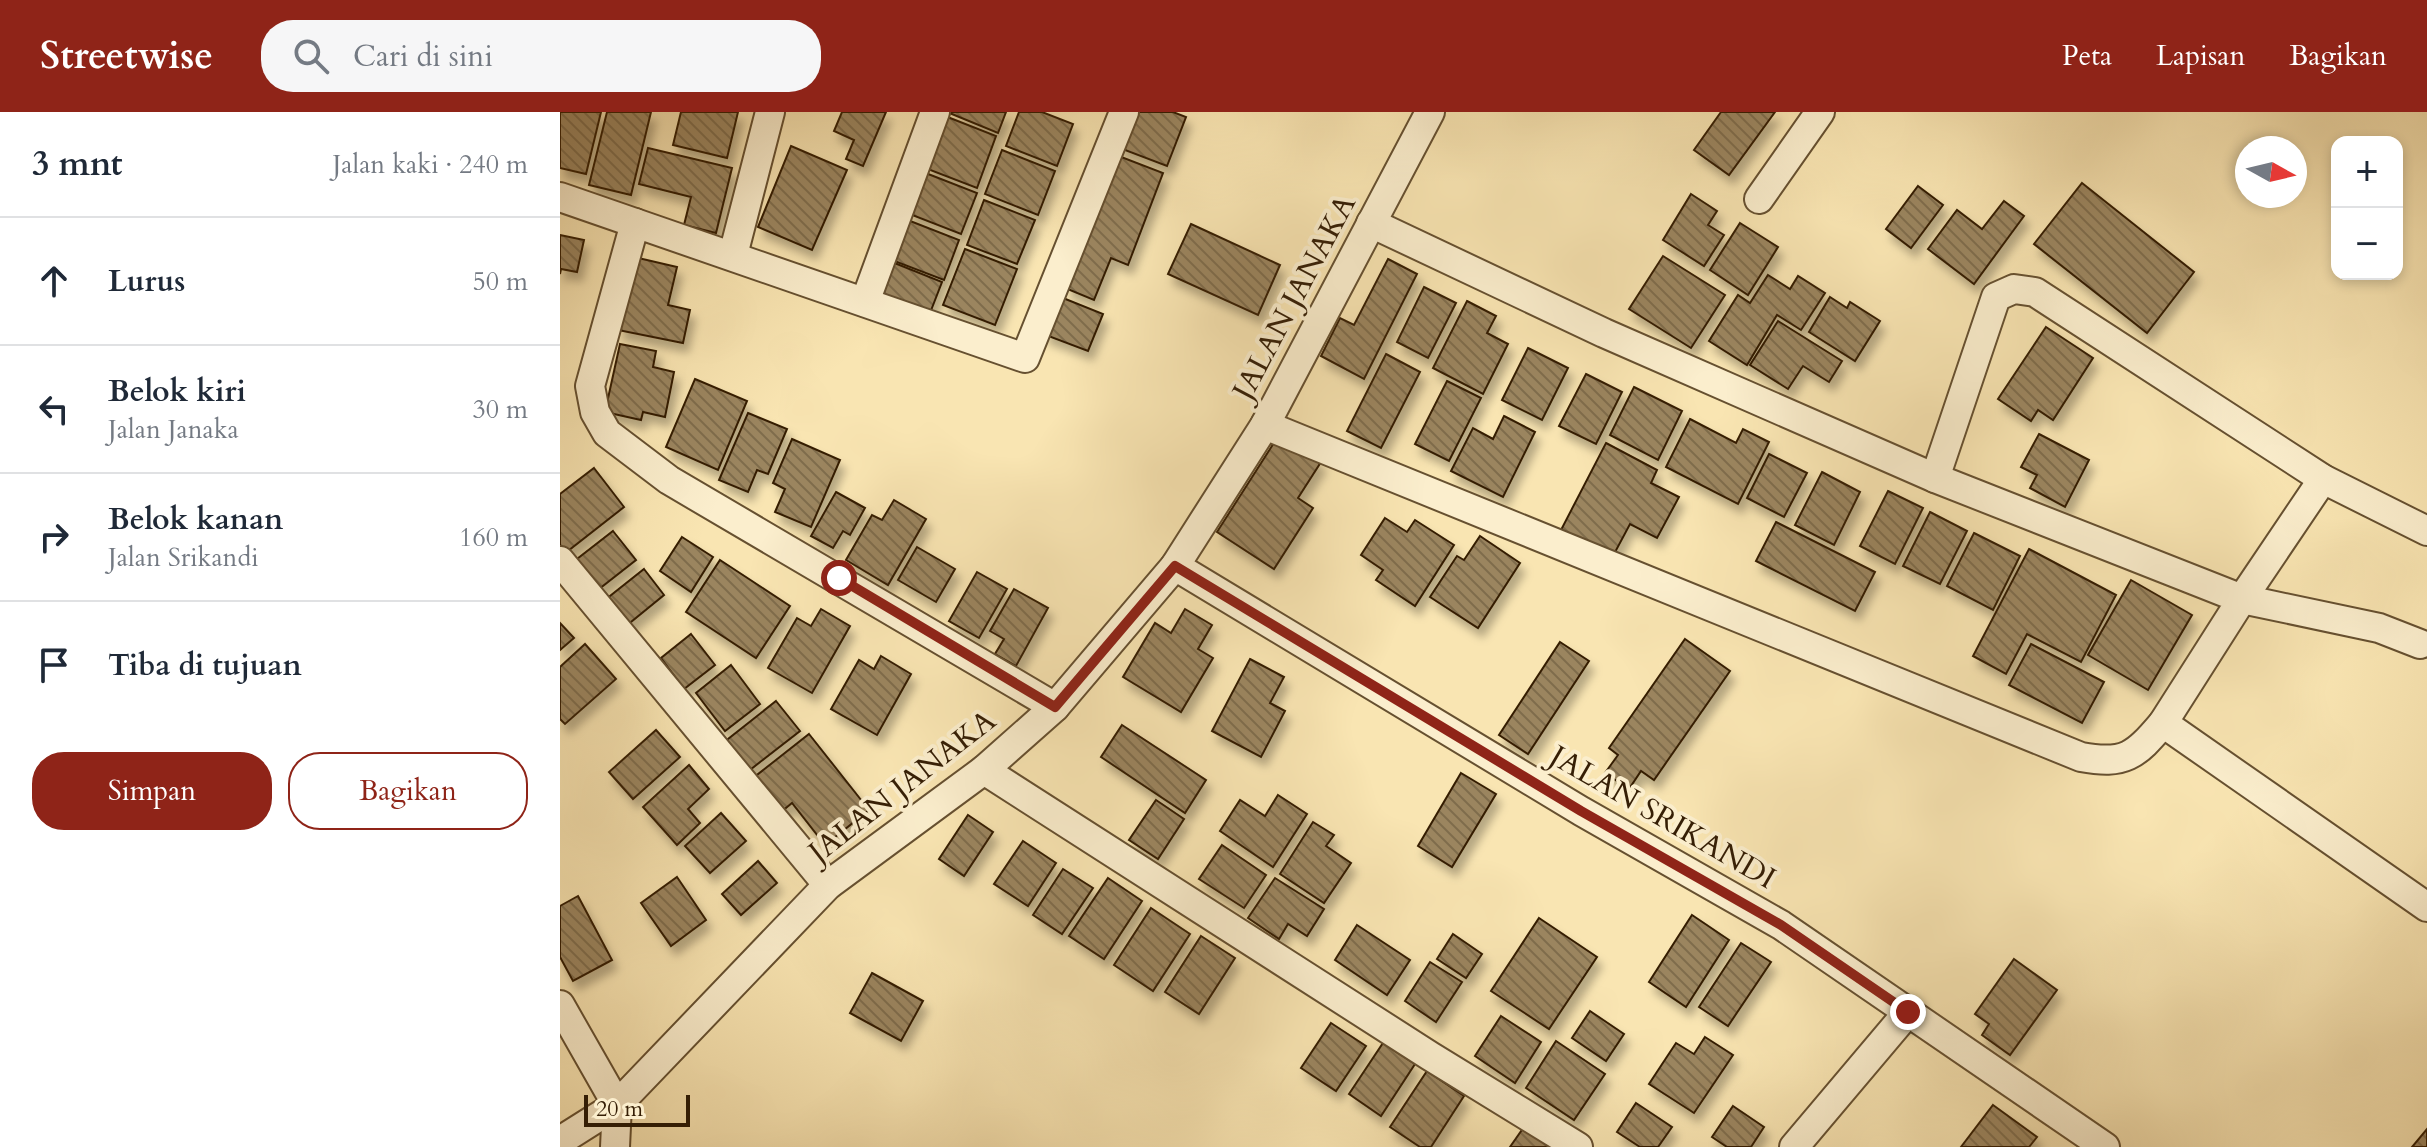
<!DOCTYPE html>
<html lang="id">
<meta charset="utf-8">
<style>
body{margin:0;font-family:Cardo,serif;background:#f6f6f7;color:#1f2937}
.controls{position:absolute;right:24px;top:24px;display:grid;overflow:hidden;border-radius:16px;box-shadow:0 4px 12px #0003}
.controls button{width:72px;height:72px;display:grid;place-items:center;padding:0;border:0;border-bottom:2px solid #e0e1e3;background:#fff;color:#1f2937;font:40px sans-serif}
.compass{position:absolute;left:1675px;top:24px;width:72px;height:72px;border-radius:50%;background:#fff;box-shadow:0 4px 12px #0003;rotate:98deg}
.scale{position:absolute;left:24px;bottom:20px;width:106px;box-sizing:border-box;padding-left:8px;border:4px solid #351e05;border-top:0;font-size:22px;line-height:28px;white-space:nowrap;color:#351e05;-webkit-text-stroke:6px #fbeecd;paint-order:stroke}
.stop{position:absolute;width:24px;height:24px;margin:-18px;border:6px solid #8f2418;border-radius:50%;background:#fff}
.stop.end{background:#8f2418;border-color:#fff;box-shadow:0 2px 8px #0008}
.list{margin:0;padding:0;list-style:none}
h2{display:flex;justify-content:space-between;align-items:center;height:104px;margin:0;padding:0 32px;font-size:34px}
h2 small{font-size:26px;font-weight:400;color:#747a83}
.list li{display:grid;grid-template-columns:52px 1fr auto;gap:24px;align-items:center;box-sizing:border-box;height:128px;padding:0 32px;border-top:2px solid #e0e1e3}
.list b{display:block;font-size:30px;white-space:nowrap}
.list p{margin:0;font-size:26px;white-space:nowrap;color:#747a83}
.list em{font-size:26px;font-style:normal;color:#747a83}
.actions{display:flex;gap:16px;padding:24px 32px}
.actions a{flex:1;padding:18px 0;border:2px solid #8f2418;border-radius:32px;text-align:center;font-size:28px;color:#8f2418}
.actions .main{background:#8f2418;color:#fff}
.icon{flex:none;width:44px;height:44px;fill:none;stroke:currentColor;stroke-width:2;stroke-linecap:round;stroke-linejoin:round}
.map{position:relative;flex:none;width:1867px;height:1035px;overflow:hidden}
header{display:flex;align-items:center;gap:48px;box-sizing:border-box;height:112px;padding:0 40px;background:#8f2418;color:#fff}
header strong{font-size:38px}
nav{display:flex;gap:44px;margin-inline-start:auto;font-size:28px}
.search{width:560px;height:72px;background:#f6f6f7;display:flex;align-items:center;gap:20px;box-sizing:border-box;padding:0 28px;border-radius:32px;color:#747a83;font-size:30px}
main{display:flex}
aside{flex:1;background:#fff}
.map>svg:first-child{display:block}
.building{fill:url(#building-back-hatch);stroke:#351e05;stroke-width:2;filter:url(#shadow)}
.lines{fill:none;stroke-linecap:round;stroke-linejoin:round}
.street-casing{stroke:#665030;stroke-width:32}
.street{stroke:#fbeecd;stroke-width:28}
.route{stroke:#8f2418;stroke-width:10}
.labels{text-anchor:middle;stroke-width:8;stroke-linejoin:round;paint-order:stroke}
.street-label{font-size:30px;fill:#351e05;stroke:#fbeecd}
</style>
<header>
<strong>Streetwise</strong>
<div class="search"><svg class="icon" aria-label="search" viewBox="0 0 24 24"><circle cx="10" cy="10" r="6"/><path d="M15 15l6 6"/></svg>Cari di sini</div>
<nav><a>Peta</a><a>Lapisan</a><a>Bagikan</a></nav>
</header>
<main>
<aside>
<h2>3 mnt<small>Jalan kaki · 240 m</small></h2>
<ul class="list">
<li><svg class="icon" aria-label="ahead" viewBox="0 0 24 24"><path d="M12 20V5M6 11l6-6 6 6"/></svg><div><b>Lurus</b></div><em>50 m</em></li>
<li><svg class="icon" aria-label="left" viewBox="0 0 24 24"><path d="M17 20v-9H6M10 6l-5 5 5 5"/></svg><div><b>Belok kiri</b><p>Jalan Janaka</p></div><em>30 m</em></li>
<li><svg class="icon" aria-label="right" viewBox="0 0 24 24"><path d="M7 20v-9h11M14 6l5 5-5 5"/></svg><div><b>Belok kanan</b><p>Jalan Srikandi</p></div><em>160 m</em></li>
<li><svg class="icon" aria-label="arrive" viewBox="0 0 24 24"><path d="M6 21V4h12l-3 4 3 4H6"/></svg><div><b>Tiba di tujuan</b></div></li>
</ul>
<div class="actions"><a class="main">Simpan</a><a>Bagikan</a></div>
</aside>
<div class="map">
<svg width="1867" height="1035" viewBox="0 0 1867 1035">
<defs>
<pattern id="building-back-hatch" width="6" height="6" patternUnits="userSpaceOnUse" patternTransform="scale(2)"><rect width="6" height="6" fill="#9b855f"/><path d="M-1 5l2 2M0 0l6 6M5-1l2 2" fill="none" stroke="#7f6c4c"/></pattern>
<filter id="shadow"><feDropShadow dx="5" dy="9" stdDeviation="4" flood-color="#0004"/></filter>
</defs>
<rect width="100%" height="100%" fill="#f9e5b2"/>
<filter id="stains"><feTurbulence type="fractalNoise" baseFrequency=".0025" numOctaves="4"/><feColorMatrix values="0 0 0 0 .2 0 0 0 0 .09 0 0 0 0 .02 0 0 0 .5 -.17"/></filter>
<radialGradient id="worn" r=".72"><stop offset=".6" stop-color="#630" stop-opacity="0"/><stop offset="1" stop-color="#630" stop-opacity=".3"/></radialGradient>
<!-- building -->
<g class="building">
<polygon points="0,0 41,0 26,62 0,56"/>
<polygon points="47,0 91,0 71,83 29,73"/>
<polygon points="121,0 178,0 167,46 113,33"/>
<polygon points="282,0 326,0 303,54 286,47 294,28 274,19"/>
<polygon points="387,0 446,0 438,21"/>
<polygon points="459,0 482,0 513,12 497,54 446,34"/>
<polygon points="571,0 613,0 626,5 607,54 557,35"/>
<polygon points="1161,0 1215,0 1169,63 1134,38"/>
<polygon points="385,4 436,24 417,76 365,56"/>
<polygon points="231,34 287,58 252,138 198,115"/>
<polygon points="88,36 172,56 156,121 124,113 131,85 79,72"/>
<polygon points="442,38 495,59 478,103 425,82"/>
<polygon points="556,43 603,61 568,153 551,146 534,188 505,176"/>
<polygon points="363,60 417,81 401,122 347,101"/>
<polygon points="1522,71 1634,160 1587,221 1474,132"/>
<polygon points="1358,74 1383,93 1351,136 1326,117"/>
<polygon points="1131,82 1157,99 1148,113 1164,123 1144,154 1103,128"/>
<polygon points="424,88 475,108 457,152 407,133"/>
<polygon points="1444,89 1464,104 1414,172 1368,137 1397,98 1422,117"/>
<polygon points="345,107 399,128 384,168 329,147"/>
<polygon points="1180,111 1218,135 1188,183 1150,158"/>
<polygon points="631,112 720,153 698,203 608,162"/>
<polygon points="0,123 24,128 17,160 1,157 0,162"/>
<polygon points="405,137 457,157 435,213 383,193"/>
<polygon points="1103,144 1165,183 1131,236 1069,197"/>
<polygon points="74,145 117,155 108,193 130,198 123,231 58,218"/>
<polygon points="828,147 857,162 804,267 761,244 780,206 794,213"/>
<polygon points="327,148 382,170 370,201 315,179"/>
<polygon points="1208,163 1230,177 1238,164 1265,181 1241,218 1217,203 1187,253 1149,229 1178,183 1190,191"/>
<polygon points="864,175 896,191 868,246 837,230"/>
<polygon points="498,184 543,202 528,239 483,222"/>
<polygon points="1270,185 1287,196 1290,190 1320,209 1295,249 1249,220"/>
<polygon points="907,189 936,204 927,221 948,232 923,282 873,256"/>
<polygon points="1218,209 1282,249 1269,270 1243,254 1228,277 1190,253"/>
<polygon points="1486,215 1533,246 1493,308 1478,298 1471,309 1438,287"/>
<polygon points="60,232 96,239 93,255 114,260 105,305 83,300 81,308 45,300"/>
<polygon points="968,236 1008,256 982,308 942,288"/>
<polygon points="826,242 860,260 821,336 787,319"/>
<polygon points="1026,262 1062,280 1036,332 999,314"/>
<polygon points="135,267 187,289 158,358 106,335"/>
<polygon points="887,269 921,286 889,349 855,332"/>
<polygon points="1074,275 1122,299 1098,348 1050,323"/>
<polygon points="188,301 227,317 208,362 197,358 188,380 159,368"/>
<polygon points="944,304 975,320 943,385 891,359 913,316 933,327"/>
<polygon points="1130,307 1176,331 1183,317 1209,330 1178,392 1106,355"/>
<polygon points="1479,322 1529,348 1505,395 1470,376 1477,363 1461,355"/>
<polygon points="719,323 761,350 738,386 753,396 714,457 657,420"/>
<polygon points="232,327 280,348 251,415 215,400 225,377 213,371"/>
<polygon points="1046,331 1097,358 1091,371 1119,385 1097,426 1070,412 1053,444 1001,418"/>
<polygon points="1209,342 1247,361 1224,405 1187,386"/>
<polygon points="34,356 64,395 4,442 0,437 0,382"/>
<polygon points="1262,360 1300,380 1274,433 1235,413"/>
<polygon points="1328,379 1363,396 1335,452 1300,434"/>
<polygon points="276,380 305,396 290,423 283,419 273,436 251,424"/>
<polygon points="334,388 366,407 328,473 286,448 312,403 322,408"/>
<polygon points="1370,400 1407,419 1380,472 1343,454"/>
<polygon points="825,406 847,420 855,408 894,433 855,494 816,468 823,458 801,443"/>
<polygon points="1216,410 1315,460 1295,499 1196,449"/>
<polygon points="53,419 76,448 39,477 17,447"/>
<polygon points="1414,421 1460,444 1433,498 1387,474"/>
<polygon points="920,424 960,451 918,516 870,485 897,444 904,448"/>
<polygon points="122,425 153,445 131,480 100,459"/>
<polygon points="357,435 395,457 376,490 338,468"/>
<polygon points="1469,437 1556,483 1521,550 1467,522 1446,562 1413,544"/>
<polygon points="160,448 230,494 196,546 126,500"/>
<polygon points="84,457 104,483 66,514 45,488"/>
<polygon points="417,460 447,477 419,526 389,509"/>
<polygon points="1571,468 1632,503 1588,578 1528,543"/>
<polygon points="454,477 488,496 456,554 435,542 444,527 430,519"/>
<polygon points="261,497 290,514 252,581 208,556 237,506 251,514"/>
<polygon points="625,497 652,513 638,537 653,546 621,600 563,565 595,511 611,521"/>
<polygon points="0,511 14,526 0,538"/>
<polygon points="131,522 155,553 124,577 101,546"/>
<polygon points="1125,527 1170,559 1094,668 1081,659 1069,677 1045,661 1058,643 1049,636"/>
<polygon points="1000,530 1029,549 968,642 939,623"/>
<polygon points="25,532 56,567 5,612 0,607 0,555"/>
<polygon points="1471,532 1544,570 1522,611 1449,573"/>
<polygon points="321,544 351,562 317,623 271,597 299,548 314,557"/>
<polygon points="690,547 724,565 710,591 725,599 701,645 652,619"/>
<polygon points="171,553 200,592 165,619 136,581"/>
<polygon points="216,589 240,619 186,661 163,631"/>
<polygon points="562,613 646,668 625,701 541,645"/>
<polygon points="96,618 120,645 73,687 49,660"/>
<polygon points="249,622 309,698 265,733 232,691 215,705 188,670"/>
<polygon points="129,653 149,677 128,697 140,711 117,733 83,695"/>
<polygon points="901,661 936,682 892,755 858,734"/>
<polygon points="718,683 747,702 713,755 660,719 680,688 705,704"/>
<polygon points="596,688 624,707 598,747 569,728"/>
<polygon points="161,701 186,729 150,761 125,734"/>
<polygon points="408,703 433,720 404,764 379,747"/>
<polygon points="753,710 774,723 766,734 791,751 764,791 720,762"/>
<polygon points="463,729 496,751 468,794 434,772"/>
<polygon points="662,733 706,763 684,796 639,767"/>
<polygon points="198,749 217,771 181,803 162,782"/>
<polygon points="503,757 533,776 502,822 473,803"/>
<polygon points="117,765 146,808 111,834 81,791"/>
<polygon points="548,766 582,789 544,847 509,824"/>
<polygon points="715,766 764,797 747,824 728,812 719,827 688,806"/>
<polygon points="18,784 52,848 13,869 0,845 0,794"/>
<polygon points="591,796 630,822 593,879 554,853"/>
<polygon points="1132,803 1169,828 1126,895 1089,870"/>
<polygon points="979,806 1037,845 989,917 931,879"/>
<polygon points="797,813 850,848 827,883 775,848"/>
<polygon points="893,822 922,842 906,866 877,847"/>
<polygon points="641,824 675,846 639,902 605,880"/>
<polygon points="1181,831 1211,850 1168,914 1139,895"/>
<polygon points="1454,847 1497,878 1450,943 1422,923 1429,912 1415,902"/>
<polygon points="870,850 902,870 876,910 845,889"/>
<polygon points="312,861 363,889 341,929 290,901"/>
<polygon points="1030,899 1064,922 1046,949 1012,926"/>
<polygon points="941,904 981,930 955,971 915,944"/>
<polygon points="771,911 806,934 776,979 741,956"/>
<polygon points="1145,925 1173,943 1134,1001 1089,972 1116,931 1134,942"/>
<polygon points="996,929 1045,962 1014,1008 966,976"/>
<polygon points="823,931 855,952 821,1004 789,982"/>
<polygon points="867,959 904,984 871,1035 860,1035 830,1015"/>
<polygon points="1076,991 1112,1015 1098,1035 1080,1035 1057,1020"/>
<polygon points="1433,993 1477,1025 1469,1035 1401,1035"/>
<polygon points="1173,994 1204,1015 1191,1035 1167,1035 1152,1025"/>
<polygon points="964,1015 992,1035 950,1035"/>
<polygon points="1867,1017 1867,1035 1852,1035"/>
</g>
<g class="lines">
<!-- street casing -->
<g class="street-casing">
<g id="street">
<polyline points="0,85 465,246 564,0"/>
<polyline points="1199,87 1260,0"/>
<polyline points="75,111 30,274 35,300 47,321 109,368 495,595"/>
<polyline points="811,111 1044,221 1375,366 1682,487 1603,611"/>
<polyline points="173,143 210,0"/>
<polyline points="305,190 375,0"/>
<path d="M705,313l816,332c44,8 54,-1 82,-34l264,184"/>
<polyline points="1375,366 1436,185 1454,177 1475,180 1763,367 1867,419"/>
<polyline points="1763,367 1682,487 1819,516 1860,532"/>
<polyline points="0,449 268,773"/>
<polyline points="615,454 1021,699 1221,813 1545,1035"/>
<polyline points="424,658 870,944 1018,1035"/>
<polyline points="0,893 57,993 55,1035"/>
<polyline points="0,1029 57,993 268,773 424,658 495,595 615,454 705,313 870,0"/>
<polyline points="1234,1035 1348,900"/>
</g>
</g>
<!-- street -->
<use href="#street" class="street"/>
</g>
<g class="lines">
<!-- route -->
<polyline class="route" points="279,466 495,595 615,454 1021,699 1221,813 1348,900"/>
</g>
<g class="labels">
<!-- street labels -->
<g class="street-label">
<text transform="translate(734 185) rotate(-62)" y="10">JALAN JANAKA</text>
<text transform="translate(342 674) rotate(-38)" y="10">JALAN JANAKA</text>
<text transform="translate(1103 705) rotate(30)" y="10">JALAN SRIKANDI</text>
</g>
</g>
<rect width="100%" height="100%" filter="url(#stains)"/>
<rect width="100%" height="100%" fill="url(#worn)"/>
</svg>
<div class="controls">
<button>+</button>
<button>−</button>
</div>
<svg class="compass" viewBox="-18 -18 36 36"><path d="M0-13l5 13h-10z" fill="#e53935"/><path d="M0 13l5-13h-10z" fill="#747a83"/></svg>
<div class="scale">20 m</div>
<div class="stop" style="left:279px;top:466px"></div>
<div class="stop end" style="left:1348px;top:900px"></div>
</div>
</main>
